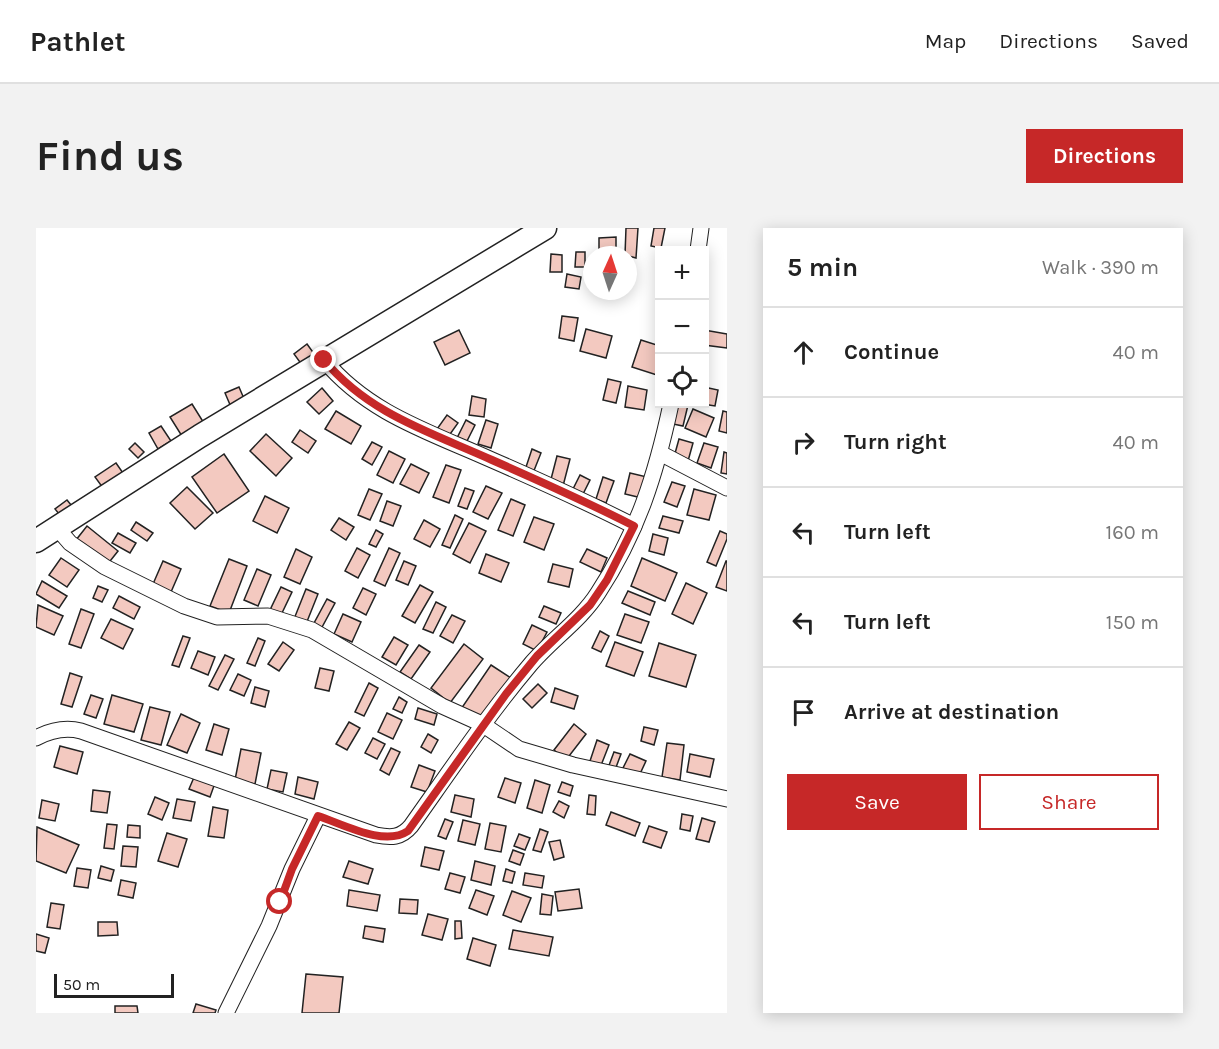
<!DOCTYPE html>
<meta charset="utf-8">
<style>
body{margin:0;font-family:Karla,sans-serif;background:#f2f2f2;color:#222}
.controls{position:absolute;right:18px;top:18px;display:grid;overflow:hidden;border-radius:0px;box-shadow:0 3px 15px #0003}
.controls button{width:54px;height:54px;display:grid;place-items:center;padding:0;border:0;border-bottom:2px solid #e0e0e0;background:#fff;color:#222;font:30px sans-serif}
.compass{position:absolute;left:547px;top:18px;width:54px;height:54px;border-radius:50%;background:#fff;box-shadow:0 3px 15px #0003;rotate:3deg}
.scale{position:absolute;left:18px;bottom:15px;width:120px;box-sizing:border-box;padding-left:6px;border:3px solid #222;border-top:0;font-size:16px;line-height:21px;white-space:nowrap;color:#222;-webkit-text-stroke:4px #fff;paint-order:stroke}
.stop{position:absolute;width:18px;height:18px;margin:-14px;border:4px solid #c62828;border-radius:50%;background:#fff}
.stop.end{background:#c62828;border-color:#fff;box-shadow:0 2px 6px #0008}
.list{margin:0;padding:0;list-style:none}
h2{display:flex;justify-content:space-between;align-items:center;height:78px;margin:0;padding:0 24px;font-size:26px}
h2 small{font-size:20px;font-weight:400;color:#767676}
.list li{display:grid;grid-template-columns:39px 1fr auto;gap:18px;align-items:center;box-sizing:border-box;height:90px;padding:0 24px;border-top:2px solid #e0e0e0}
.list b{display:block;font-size:22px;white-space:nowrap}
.list em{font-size:20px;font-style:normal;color:#767676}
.actions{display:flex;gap:12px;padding:18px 24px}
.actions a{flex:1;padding:14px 0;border:2px solid #c62828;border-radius:0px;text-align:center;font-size:21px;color:#c62828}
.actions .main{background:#c62828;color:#fff}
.icon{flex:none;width:33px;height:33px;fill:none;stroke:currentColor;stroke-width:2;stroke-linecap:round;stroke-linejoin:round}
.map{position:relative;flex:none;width:691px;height:785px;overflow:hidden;border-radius:0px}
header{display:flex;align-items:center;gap:36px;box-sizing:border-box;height:84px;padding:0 30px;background:#fff;border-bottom:2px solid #e0e0e0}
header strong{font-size:28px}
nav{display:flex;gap:33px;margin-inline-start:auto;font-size:21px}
.intro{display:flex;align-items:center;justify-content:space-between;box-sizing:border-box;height:144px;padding:0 36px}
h1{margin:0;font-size:42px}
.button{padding:15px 27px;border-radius:0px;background:#c62828;color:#fff;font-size:21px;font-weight:700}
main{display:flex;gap:36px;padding:0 36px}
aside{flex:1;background:#fff;border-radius:0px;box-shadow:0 3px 15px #0003}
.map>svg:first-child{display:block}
.building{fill:#f3c9c0;stroke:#222;stroke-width:1.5}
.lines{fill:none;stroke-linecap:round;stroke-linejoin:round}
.street-casing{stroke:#222;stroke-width:17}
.primary-casing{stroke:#222;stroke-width:25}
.street{stroke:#fff;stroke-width:15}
.primary{stroke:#fff;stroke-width:22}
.route{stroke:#c62828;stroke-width:8}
</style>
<header>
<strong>Pathlet</strong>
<nav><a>Map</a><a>Directions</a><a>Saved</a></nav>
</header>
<div class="intro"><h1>Find us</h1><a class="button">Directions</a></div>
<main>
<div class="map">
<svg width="691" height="785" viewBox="0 0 691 785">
<rect width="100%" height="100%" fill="#fff"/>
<!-- building -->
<g class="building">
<polygon points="590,0 602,0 600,30 589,27"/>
<polygon points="618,0 629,0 625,20 615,18"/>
<polygon points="580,9 580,27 563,27 563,10"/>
<polygon points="540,24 549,24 549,39 539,39"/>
<polygon points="515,26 526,27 526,44 514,44"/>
<polygon points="531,46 545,49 543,61 529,59"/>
<polygon points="526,88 542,90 538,113 523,110"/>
<polygon points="550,101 576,108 570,130 544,123"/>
<polygon points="423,102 434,125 409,137 398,114"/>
<polygon points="668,102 691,106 691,120 668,117"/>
<polygon points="605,112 624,118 624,148 596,139"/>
<polygon points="271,116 279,127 266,137 258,126"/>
<polygon points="572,151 585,154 580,175 567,172"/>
<polygon points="592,158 611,162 608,182 589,179"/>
<polygon points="203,159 209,173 195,179 189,165"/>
<polygon points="668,159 682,162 679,178 667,176"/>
<polygon points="286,160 297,173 283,186 271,174"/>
<polygon points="436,168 450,171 448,189 433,187"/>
<polygon points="156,176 171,200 149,213 134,189"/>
<polygon points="642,176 652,177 647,198 637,196"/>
<polygon points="657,181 678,190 670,209 649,200"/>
<polygon points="300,183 325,198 315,216 289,201"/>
<polygon points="687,183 691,184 691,205 683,203"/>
<polygon points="411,187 422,195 412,209 401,201"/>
<polygon points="430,192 439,197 430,215 421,210"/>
<polygon points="450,192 462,196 455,220 442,216"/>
<polygon points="125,198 135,213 122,221 113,205"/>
<polygon points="264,202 280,213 272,225 256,214"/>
<polygon points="230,206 256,230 240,248 214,223"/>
<polygon points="643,211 657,215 652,233 638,229"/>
<polygon points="336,214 346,219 336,237 326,231"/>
<polygon points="99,215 108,224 102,230 93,221"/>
<polygon points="668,215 682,219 675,240 661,235"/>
<polygon points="496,221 505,225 497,245 489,242"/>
<polygon points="353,223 369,231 357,255 341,247"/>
<polygon points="688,224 691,225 691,246 685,245"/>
<polygon points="188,226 213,263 181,285 156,249"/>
<polygon points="521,228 534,231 527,258 514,255"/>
<polygon points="80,235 87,245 67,260 59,249"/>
<polygon points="375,236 393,245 383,265 364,256"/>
<polygon points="410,237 425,242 413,275 397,269"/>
<polygon points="594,245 611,249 606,270 589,266"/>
<polygon points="544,247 554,252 545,270 535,265"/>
<polygon points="567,249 578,253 570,275 560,271"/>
<polygon points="636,254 649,258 641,279 628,274"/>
<polygon points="450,258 466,265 452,291 437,284"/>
<polygon points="151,259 177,285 159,301 134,275"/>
<polygon points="429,260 438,263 431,281 422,278"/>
<polygon points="333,261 346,266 334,292 322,287"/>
<polygon points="658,261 680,267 673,292 651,287"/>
<polygon points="229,268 253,280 241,305 217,293"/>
<polygon points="475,271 489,277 477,308 462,302"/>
<polygon points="31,272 40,283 28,292 19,281"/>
<polygon points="351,273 365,278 357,298 344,293"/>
<polygon points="419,287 427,291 414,320 406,317"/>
<polygon points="627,288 647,293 643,305 623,300"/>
<polygon points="498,289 518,296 508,322 488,314"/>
<polygon points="303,290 318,299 310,312 295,302"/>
<polygon points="388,292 404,301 394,319 378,311"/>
<polygon points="100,294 117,305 111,313 95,302"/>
<polygon points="433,295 450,303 434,335 417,326"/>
<polygon points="51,298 82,323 71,337 40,312"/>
<polygon points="340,302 347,306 340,319 333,316"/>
<polygon points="684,303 691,306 691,311 680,338 671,334"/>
<polygon points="82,305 100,315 94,325 76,315"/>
<polygon points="617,306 632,310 628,327 613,323"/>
<polygon points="321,320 334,327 322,350 309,343"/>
<polygon points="353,320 364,325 349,358 338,353"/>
<polygon points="260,321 276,329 264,356 248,349"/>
<polygon points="551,321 571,330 565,344 544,334"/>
<polygon points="450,326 473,335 465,354 443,345"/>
<polygon points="25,330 43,342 31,359 13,347"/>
<polygon points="606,330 641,345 629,373 595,358"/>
<polygon points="193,331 211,338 193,385 174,378"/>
<polygon points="127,333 145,341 135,364 117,356"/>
<polygon points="368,333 380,338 372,357 360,352"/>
<polygon points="690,333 691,333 691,363 680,359"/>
<polygon points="517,336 537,341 533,359 512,354"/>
<polygon points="221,341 235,347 222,378 208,372"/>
<polygon points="6,353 31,368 23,380 0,366"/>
<polygon points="650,355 671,365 657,396 636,386"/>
<polygon points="384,357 397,364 379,395 366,388"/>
<polygon points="62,358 72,362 66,374 57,370"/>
<polygon points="245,359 256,364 245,387 234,382"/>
<polygon points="327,360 340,366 330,387 317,380"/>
<polygon points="270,361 282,366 270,396 258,391"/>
<polygon points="592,363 619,374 614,387 586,375"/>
<polygon points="83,368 104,379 98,391 77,380"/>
<polygon points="291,371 299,375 285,401 277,397"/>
<polygon points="400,374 410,379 397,405 387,401"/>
<polygon points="2,377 27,388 18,407 0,399"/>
<polygon points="508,378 525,385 520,396 503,389"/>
<polygon points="45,381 58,386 45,420 33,416"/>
<polygon points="307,386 325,394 316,414 298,406"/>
<polygon points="589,386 613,394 605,415 581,407"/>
<polygon points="416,387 429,393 417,415 404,408"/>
<polygon points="75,391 97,401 87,421 65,410"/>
<polygon points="496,397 511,404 501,423 487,416"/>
<polygon points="564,403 573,408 565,424 556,420"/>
<polygon points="147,408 154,410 143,439 136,437"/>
<polygon points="358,409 372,417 360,437 346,429"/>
<polygon points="222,410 229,413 219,438 211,435"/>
<polygon points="247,414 258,422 243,443 232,436"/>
<polygon points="579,414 607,424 598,448 570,438"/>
<polygon points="623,415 660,427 650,459 613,448"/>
<polygon points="428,416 447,431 414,475 395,460"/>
<polygon points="383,417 394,424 375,451 364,444"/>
<polygon points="162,423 179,429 172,447 155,440"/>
<polygon points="189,427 198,431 182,462 173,458"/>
<polygon points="455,437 475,450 444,494 425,481"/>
<polygon points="284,440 298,443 293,463 279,460"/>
<polygon points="34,445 46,449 36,479 25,476"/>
<polygon points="202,446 215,452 208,468 194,462"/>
<polygon points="333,455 342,460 328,488 319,484"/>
<polygon points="502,456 511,465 496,480 487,471"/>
<polygon points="219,459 233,463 229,479 215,475"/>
<polygon points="519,460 542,468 538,481 515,474"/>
<polygon points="55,467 67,471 60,490 48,486"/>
<polygon points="76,467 107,476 98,504 68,496"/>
<polygon points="363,469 371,474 366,485 357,481"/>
<polygon points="114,479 134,484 125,517 105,512"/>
<polygon points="382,480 401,486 398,497 379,491"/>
<polygon points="351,485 366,492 357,511 342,504"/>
<polygon points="145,486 164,495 151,525 131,517"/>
<polygon points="313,494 324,500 311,522 300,516"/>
<polygon points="178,496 193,501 186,527 170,522"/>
<polygon points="538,496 550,506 530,532 518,522"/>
<polygon points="608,499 622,502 618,517 605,513"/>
<polygon points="392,506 402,512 395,525 385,519"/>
<polygon points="337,510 349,516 341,531 329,525"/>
<polygon points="561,512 573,517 564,540 553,536"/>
<polygon points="631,515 648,517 644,552 626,549"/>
<polygon points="24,518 47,524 41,546 18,539"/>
<polygon points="355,520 364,524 353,547 344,542"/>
<polygon points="205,521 225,525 219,556 199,552"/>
<polygon points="578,524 585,526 579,542 572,540"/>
<polygon points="594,526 610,533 603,548 587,540"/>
<polygon points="654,526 678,531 674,549 651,544"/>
<polygon points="383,537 399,543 391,564 375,559"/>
<polygon points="235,542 251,545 247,564 231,561"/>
<polygon points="159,547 179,555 174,569 153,561"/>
<polygon points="262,549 282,554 278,571 259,566"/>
<polygon points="469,550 485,555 479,575 462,569"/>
<polygon points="499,552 514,557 506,585 491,580"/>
<polygon points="526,554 537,558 534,568 522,564"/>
<polygon points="57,562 74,564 71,585 55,583"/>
<polygon points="419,567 438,571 435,589 415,584"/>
<polygon points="553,567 560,568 559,587 551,586"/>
<polygon points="119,569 133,575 126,592 112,586"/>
<polygon points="141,571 159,574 155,593 137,590"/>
<polygon points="6,572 23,576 19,593 3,590"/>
<polygon points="523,573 533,578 528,590 517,584"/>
<polygon points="177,579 192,582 188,610 172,608"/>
<polygon points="575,584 604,595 599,608 570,597"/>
<polygon points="646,586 657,588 654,603 644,601"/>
<polygon points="666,590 679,594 673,614 660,611"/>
<polygon points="409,591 417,594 410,611 402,608"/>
<polygon points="427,592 444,596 439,617 422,613"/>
<polygon points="454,595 470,598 465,624 449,621"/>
<polygon points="71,596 81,597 78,621 68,620"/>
<polygon points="92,597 104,598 104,610 91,609"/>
<polygon points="613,598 631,604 625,620 607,614"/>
<polygon points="1,599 43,617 30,645 0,633"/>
<polygon points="504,601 512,604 505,624 497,622"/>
<polygon points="131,605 151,611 142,639 122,633"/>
<polygon points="483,606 494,610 489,622 478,618"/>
<polygon points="524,612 528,629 518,632 513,614"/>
<polygon points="87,618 102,619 100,639 85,638"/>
<polygon points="389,619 408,623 403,642 385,638"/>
<polygon points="477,622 488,626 484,637 473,633"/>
<polygon points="313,633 337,641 332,656 307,649"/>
<polygon points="439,633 459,638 455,657 435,652"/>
<polygon points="65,638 78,642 75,653 62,650"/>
<polygon points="41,640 55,642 52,660 38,658"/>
<polygon points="470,641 479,644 476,655 467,653"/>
<polygon points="414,645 429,649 424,665 409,661"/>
<polygon points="489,645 508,648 506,660 487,657"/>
<polygon points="85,652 100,655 97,670 82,667"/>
<polygon points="543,661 546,680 522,683 519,664"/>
<polygon points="313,662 344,667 341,683 311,678"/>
<polygon points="440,662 458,668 451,687 433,680"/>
<polygon points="476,663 495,670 485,694 467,687"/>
<polygon points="506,666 517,668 515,687 504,686"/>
<polygon points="364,671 382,672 381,686 363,685"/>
<polygon points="15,675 28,677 24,701 11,699"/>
<polygon points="392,686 412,691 406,712 386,707"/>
<polygon points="419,693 425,693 426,710 419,711"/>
<polygon points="62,694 81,694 82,707 62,708"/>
<polygon points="329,698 349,701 347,714 327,710"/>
<polygon points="477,702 517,709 513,728 473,721"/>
<polygon points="0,706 13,710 9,725 0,723"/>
<polygon points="437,710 460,717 454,738 431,731"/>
<polygon points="270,746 307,749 303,785 266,785"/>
<polygon points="160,776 180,782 179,785 157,785"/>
<polygon points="79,778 101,778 102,785 79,785"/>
</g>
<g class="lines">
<!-- street casing -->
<g class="street-casing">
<g id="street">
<polyline points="662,22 665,0"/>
<path d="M288,132c45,54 106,72 168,100 48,21 95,42 142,66"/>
<polyline points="624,225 691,260"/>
<polyline points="21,300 34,315 69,339 148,378 181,389 232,388 276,402 406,478 446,496 483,521 537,537 691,571"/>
<path d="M0,510c15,-8 29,-11 45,-7l295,104c15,3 25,3 35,-9 39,-55 76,-110 119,-161 21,-25 51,-45 68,-72 40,-61 58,-119 73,-189"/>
<polyline points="190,785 233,698 256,641 282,588"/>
</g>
</g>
<!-- primary casing -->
<g class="primary-casing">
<polyline id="primary" points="0,313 164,208 509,0"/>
</g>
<!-- street -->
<use href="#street" class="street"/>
<!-- primary -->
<use href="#primary" class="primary"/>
</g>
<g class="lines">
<!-- route -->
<path class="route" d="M244,674l12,-33 26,-53c25,8 66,31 90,15l98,-137 31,-38 53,-51 17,-25 27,-54c-47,-24 -94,-45 -142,-66 -62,-28 -123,-46 -168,-100"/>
</g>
</svg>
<div class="controls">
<button>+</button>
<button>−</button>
<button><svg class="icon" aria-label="locate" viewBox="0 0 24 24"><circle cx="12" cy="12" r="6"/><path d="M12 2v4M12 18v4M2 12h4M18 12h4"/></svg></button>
</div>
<svg class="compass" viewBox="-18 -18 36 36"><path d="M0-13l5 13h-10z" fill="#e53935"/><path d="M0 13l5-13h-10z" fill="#767676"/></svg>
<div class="scale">50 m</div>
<div class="stop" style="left:244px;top:674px"></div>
<div class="stop end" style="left:288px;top:132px"></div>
</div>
<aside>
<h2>5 min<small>Walk · 390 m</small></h2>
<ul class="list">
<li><svg class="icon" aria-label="ahead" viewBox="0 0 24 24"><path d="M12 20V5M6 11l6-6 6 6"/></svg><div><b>Continue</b></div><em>40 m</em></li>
<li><svg class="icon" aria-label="right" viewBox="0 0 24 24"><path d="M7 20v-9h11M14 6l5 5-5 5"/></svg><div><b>Turn right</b></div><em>40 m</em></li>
<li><svg class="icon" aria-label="left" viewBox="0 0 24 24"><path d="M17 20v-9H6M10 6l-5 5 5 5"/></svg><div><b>Turn left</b></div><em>160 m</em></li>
<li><svg class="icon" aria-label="left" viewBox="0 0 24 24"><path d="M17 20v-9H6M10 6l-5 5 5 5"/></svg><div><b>Turn left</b></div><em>150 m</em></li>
<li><svg class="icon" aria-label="arrive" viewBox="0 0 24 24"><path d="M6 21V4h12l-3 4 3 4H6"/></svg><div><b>Arrive at destination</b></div></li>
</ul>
<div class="actions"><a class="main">Save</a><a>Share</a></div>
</aside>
</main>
